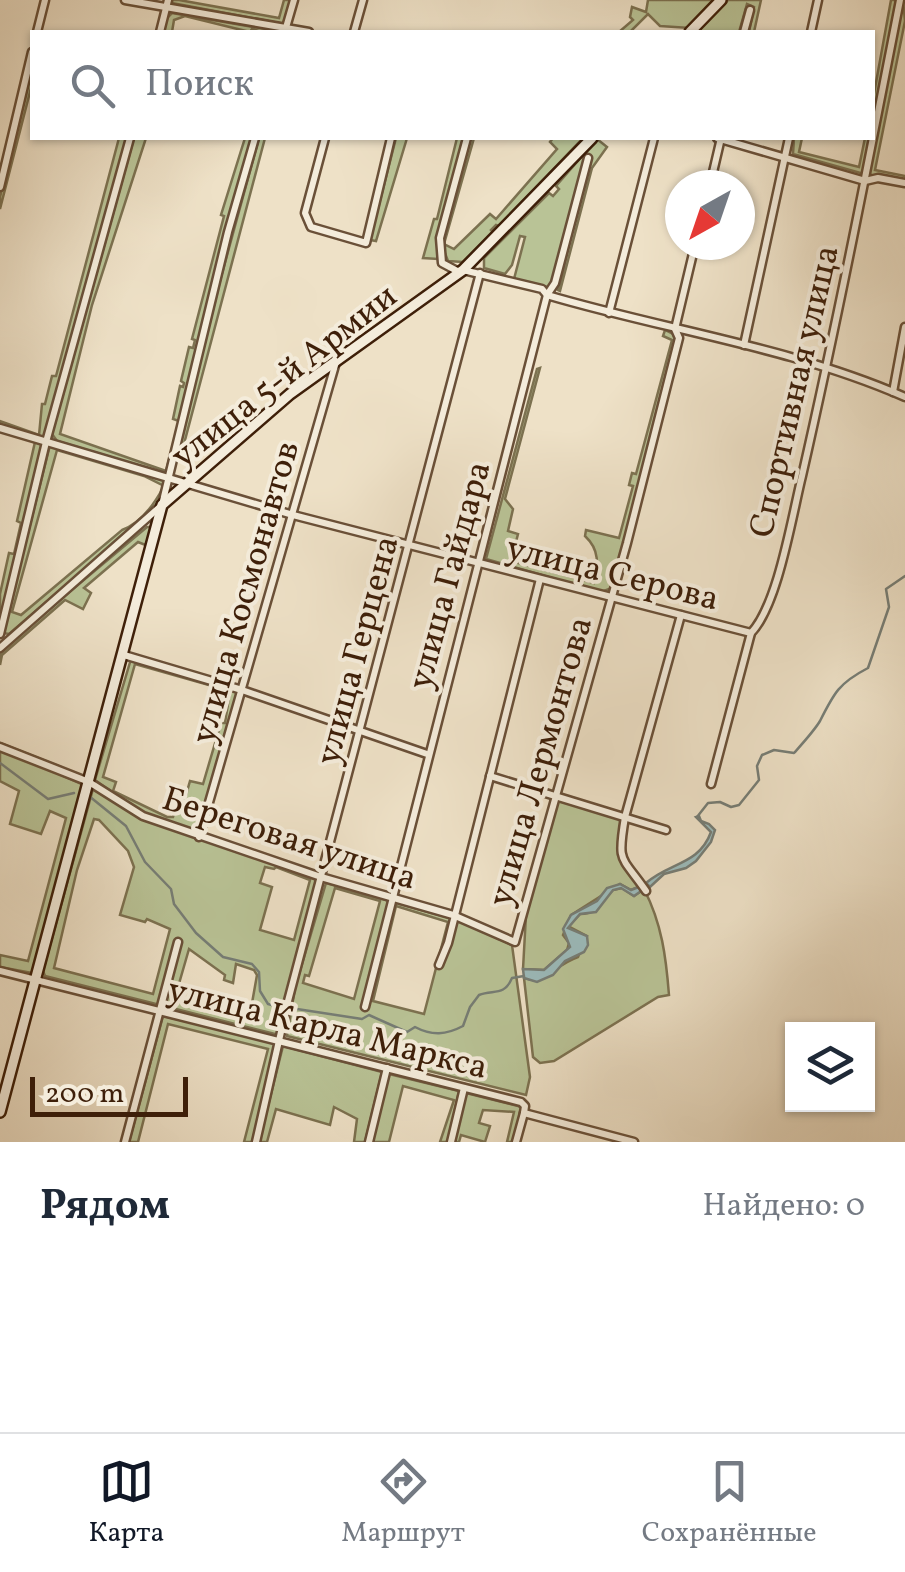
<!DOCTYPE html>
<html lang="ru">
<meta charset="utf-8">
<style>
body{margin:0;font-family:Vollkorn,serif;background:#f2f2f3;color:#1f2937}
.controls{position:absolute;right:30px;bottom:30px;display:grid;overflow:hidden;border-radius:0px;box-shadow:0 2px 8px #0004}
.controls button{width:90px;height:90px;display:grid;place-items:center;padding:0;border:0;border-bottom:2px solid #e0e1e3;background:#fff;color:#1f2937;font:50px sans-serif}
.compass{position:absolute;left:665px;top:170px;width:90px;height:90px;border-radius:50%;background:#fff;box-shadow:0 2px 8px #0004;rotate:220deg}
.scale{position:absolute;left:30px;bottom:25px;width:158px;box-sizing:border-box;padding-left:10px;border:5px solid #3e1f09;border-top:0;font-size:28px;line-height:35px;white-space:nowrap;color:#3e1f09;-webkit-text-stroke:8px #f4ecdb;paint-order:stroke}
.list{margin:0;padding:0;list-style:none}
h2{display:flex;justify-content:space-between;align-items:center;height:130px;margin:0;padding:0 40px;font-size:42px}
h2 small{font-size:32px;font-weight:400;color:#747a83}
.icon{flex:none;width:55px;height:55px;fill:none;stroke:currentColor;stroke-width:2;stroke-linecap:round;stroke-linejoin:round}
.map{position:relative;flex:none;width:905px;height:1142px;overflow:hidden}
.search{position:absolute;background:#fff;box-shadow:0 2px 8px #0004;left:30px;right:30px;top:30px;height:110px;display:flex;align-items:center;gap:25px;box-sizing:border-box;padding:0 35px;border-radius:0px;color:#747a83;font-size:38px}
.sheet{height:290px;background:#fff}
nav{display:flex;justify-content:space-around;align-items:center;box-sizing:border-box;height:140px;border-top:2px solid #e0e1e3;background:#fff;font-size:28px;color:#747a83}
nav a{display:grid;justify-items:center;gap:5px}
nav .on{color:#111827}
.map>svg:first-child{display:block}
.green{fill:#b9c396;stroke:#7c7150;stroke-width:2.5;fill-rule:evenodd}
.water{fill:#9cbcbd;stroke:#767d75;stroke-width:2.5}
.lines{fill:none;stroke-linecap:round;stroke-linejoin:round}
.stream{stroke:#767d75;stroke-width:2.5}
.street-casing{stroke:#6a5038;stroke-width:11}
.secondary-casing{stroke:#3e1f09;stroke-width:14}
.street{stroke:#f4ecdb;stroke-width:6}
.secondary{stroke:#f4ecdb;stroke-width:9}
.labels{text-anchor:middle;stroke-width:8;stroke-linejoin:round;paint-order:stroke}
.street-label{font-size:35px;fill:#3e1f09;stroke:#f4ecdb}
</style>
<div class="map">
<svg width="905" height="1142" viewBox="0 0 905 1142">
<rect width="100%" height="100%" fill="#eee1c7"/>
<filter id="stains"><feTurbulence type="fractalNoise" baseFrequency=".002" numOctaves="4"/><feColorMatrix values="0 0 0 0 .2 0 0 0 0 .09 0 0 0 0 .02 0 0 0 .5 -.17"/></filter>
<radialGradient id="worn" r=".72"><stop offset=".6" stop-color="#630" stop-opacity="0"/><stop offset="1" stop-color="#630" stop-opacity=".3"/></radialGradient>
<!-- green -->
<g class="green">
<polygon points="179,0 279,18 284,0 291,0 284,24 172,3 172,0"/>
<polygon points="648,0 711,0 712,5 690,28 660,26 648,14 630,32 619,32 633,20 630,17 632,7 646,12"/>
<polygon points="728,0 761,0 754,32 749,32 754,7 747,4 739,32 696,32"/>
<polygon points="891,0 898,0 873,133 873,99"/>
<polygon points="903,0 905,21 875,170 905,176 905,181 873,177 869,173"/>
<polygon points="172,13 283,32 262,32 252,29 250,32 185,16 174,20 172,32 163,32 167,18"/>
<polygon points="32,66 32,84 0,209 0,197"/>
<polygon points="119,138 127,138 46,436 42,438 0,426 0,421 39,435 42,404 45,404 52,376 56,376"/>
<polygon points="134,138 146,138 92,305 60,434 166,471 179,421 173,419 180,386 183,387 184,383 181,381 189,347 193,348 195,340 192,339 224,216 221,215 245,138 253,138 167,474 57,441 52,434"/>
<polygon points="259,138 265,138 180,459 177,457 220,281"/>
<polygon points="396,138 407,138 376,241 370,240"/>
<polygon points="457,138 463,138 438,241 438,259 423,258 434,219 437,219"/>
<polygon points="468,138 474,138 444,244 454,249 490,214 496,219 557,149 550,142 553,138 583,138 499,226 496,225 491,230 493,232 463,262 448,261 441,243"/>
<polygon points="794,138 802,138 799,152 859,167 865,138 872,138 864,174 793,154"/>
<polygon points="597,139 607,147 592,168 560,291 558,290 578,207 573,205 551,288 514,279 525,237 520,236 512,265 505,274 484,268 484,258 549,193 553,196 559,189 556,186"/>
<path d="M665,330l8,4 3,8 -64,246 -11,4 -115,-33 51,-190 3,-1 -35,131 8,10 -5,22 10,3 -7,27 83,22c4,-19 6,-33 -9,-47l1,-6 33,8 14,-52 -4,-1 3,-12 4,1 36,-134 -9,-4z"/>
<polygon points="35,442 43,445 0,621 0,594 9,553 14,554 21,523 17,521"/>
<path d="M50,445l117,36 -9,25 -149,128 -6,-1zM57,450l87,26 20,10c-10,19 -23,37 -42,44l-101,85 -9,-3z"/>
<polygon points="147,527 152,527 148,546 138,542 84,588 91,593 83,609 65,600 2,655 0,665 0,654 12,640"/>
<path d="M131,659l109,31 -42,143 -61,-23 -42,-30zM135,664l95,27 -5,32h-4l-18,61 -13,-3 -4,14 -6,-1 -7,23h-6l-54,-26 3,-9 -13,-5z"/>
<polygon points="0,743 61,767 59,774 84,785 32,973 0,967 0,955 28,961 66,818 50,811 41,834 10,824 19,791 0,781"/>
<path d="M93,789l46,28 180,60 -40,158 -234,-59 -2,-5zM94,819l5,1 29,31 6,16 -14,48 25,7 2,-3 23,10 -17,65 -99,-26 23,-98zM265,867l9,2 2,-2 34,13 -16,60 -34,-10 12,-43 -12,-4zM189,949l36,26 -1,5 9,3 3,-19 18,6 3,5 -8,45 -75,-19z"/>
<polygon points="558,799 620,818 622,822 618,855 641,886 631,890 620,884 571,915 563,935 569,943 567,950 544,970 523,969 526,915"/>
<path d="M326,883l134,38 52,24 18,132 -4,18 -239,-59 8,-48zM335,888l45,13 -26,98 -51,-16 2,-8 4,1zM396,906l52,16 -24,92 -51,-13z"/>
<path d="M622,888l12,8 10,-7c18,35 22,68 25,106l-11,2 -104,64 -14,2 -7,-6 -9,-79 13,3c15,-8 26,-19 41,-24l9,-21 -19,-10 12,-12c19,0 20,-13 33,-24z"/>
<polygon points="163,1016 274,1042 277,1047 252,1142 244,1142 268,1049 168,1024 138,1142 129,1142"/>
<polygon points="283,1046 382,1072 365,1142 354,1142 357,1119 334,1107 330,1125 276,1109 267,1142 259,1142"/>
<polygon points="389,1074 459,1091 448,1142 440,1142 454,1100 403,1086 389,1142 371,1142"/>
<polygon points="466,1093 522,1107 514,1142 507,1142 514,1112 483,1110 479,1123 490,1126 485,1142 461,1135 459,1142 453,1142"/>
</g>
<!-- water -->
<g class="water">
<path d="M699,816l2,5 8,3 6,6 -4,12 -15,19 -10,7 -22,6 -14,13 -4,-4c24,-21 53,-18 65,-51l-15,-15z"/>
<polygon points="620,884 631,890 641,886 644,889 634,896 621,888 613,890 596,912 580,914 568,928 587,936 588,945 584,952 565,961 553,975 537,982 524,978 523,969 544,970 570,947 563,929 571,915 597,901 607,888"/>
</g>
<g class="lines">
<!-- stream -->
<g class="stream">
<polyline points="0,763 48,799 74,793"/>
<polyline points="89,796 126,826 145,862 171,889 174,904 196,933 223,957 252,964 259,972 260,991 268,1004 283,1008"/>
<path d="M697,817l11,-14 12,-1 11,5 8,-2 20,-25 -2,-14 5,-11 12,-5 20,3c8,-9 20,-22 26,-32 14,-28 19,-38 48,-53l21,-61 -3,-18 19,-13"/>
<path d="M297,1009l65,10 7,-4 38,17 8,-5c17,9 31,8 48,-1l7,-19 9,-12c14,-6 25,2 33,-17l12,-2"/>
</g>
<!-- street casing -->
<g class="street-casing">
<g id="street">
<polyline points="125,0 309,32"/>
<polyline points="285,31 294,0"/>
<polyline points="37,32 45,0"/>
<polyline points="160,32 168,0"/>
<polyline points="354,32 363,0"/>
<polyline points="744,32 750,10"/>
<polyline points="811,32 818,0"/>
<polyline points="325,138 305,213 311,227 366,243 391,138"/>
<polyline points="717,138 865,181 878,178 905,183"/>
<polyline points="710,185 721,138"/>
<polyline points="0,187 32,52"/>
<path d="M463,270l79,19 5,6c118,35 244,52 358,102"/>
<polyline points="459,272 442,263 440,238 467,138"/>
<polyline points="609,313 654,138"/>
<polyline points="744,345 789,138"/>
<polyline points="893,392 905,327"/>
<polyline points="0,428 293,515 751,633"/>
<polyline points="0,634 46,442 130,138"/>
<polyline points="0,648 162,505 228,232 255,138"/>
<polyline points="124,655 242,690 427,754"/>
<polyline points="0,747 89,782 143,816 321,877 453,915 515,942 627,543 679,338 675,329 695,245"/>
<polyline points="490,776 666,830"/>
<path d="M711,784l40,-151c27,-28 41,-117 51,-157 36,-158 67,-317 98,-476"/>
<polyline points="199,837 336,362"/>
<path d="M646,891c-25,-36 -29,-27 -21,-74l56,-202"/>
<polyline points="439,965 448,943 540,579"/>
<polyline points="0,971 521,1102 525,1106 524,1113 634,1142"/>
<polyline points="365,1007 547,295 555,283 588,158"/>
<polyline points="125,1142 178,942"/>
<polyline points="256,1142 288,1001 480,273"/>
<polyline points="369,1142 387,1068"/>
<polyline points="451,1142 464,1088"/>
<polyline points="516,1142 524,1113"/>
</g>
</g>
<!-- secondary casing -->
<g class="secondary-casing">
<g id="secondary">
<polyline points="690,32 721,0"/>
<polyline points="0,1112 162,505 290,394 463,270 592,138"/>
</g>
</g>
<!-- street -->
<use href="#street" class="street"/>
<!-- secondary -->
<use href="#secondary" class="secondary"/>
</g>
<g class="labels">
<!-- street labels -->
<g class="street-label">
<text transform="translate(283 375) rotate(-38)" y="12">улица 5-й Армии</text>
<text transform="translate(793 391) rotate(-77)" y="12">Спортивная улица</text>
<text transform="translate(613 572) rotate(14)" y="12">улица Серова</text>
<text transform="translate(448 575) rotate(-75)" y="12">улица Гайдара</text>
<text transform="translate(244 592) rotate(-74)" y="12">улица Космонавтов</text>
<text transform="translate(356 650) rotate(-75)" y="12">улица Герцена</text>
<text transform="translate(539 761) rotate(-74)" y="12">улица Лермонтова</text>
<text transform="translate(290 837) rotate(18)" y="12">Береговая улица</text>
<text transform="translate(328 1027) rotate(14)" y="12">улица Карла Маркса</text>
</g>
</g>
<rect width="100%" height="100%" filter="url(#stains)"/>
<rect width="100%" height="100%" fill="url(#worn)"/>
</svg>
<div class="controls">
<button><svg class="icon" aria-label="layers" viewBox="0 0 24 24"><path d="M12 4l9 5-9 5-9-5zM3 14l9 5 9-5"/></svg></button>
</div>
<svg class="compass" viewBox="-18 -18 36 36"><path d="M0-13l5 13h-10z" fill="#e53935"/><path d="M0 13l5-13h-10z" fill="#747a83"/></svg>
<div class="scale">200 m</div>
<div class="search"><svg class="icon" aria-label="search" viewBox="0 0 24 24"><circle cx="10" cy="10" r="6"/><path d="M15 15l6 6"/></svg>Поиск</div>
</div>
<section class="sheet">
<h2>Рядом<small>Найдено: 0</small></h2>
<ul class="list">
</ul>
</section>
<nav>
<a class="on"><svg class="icon" aria-label="map" viewBox="0 0 24 24"><path d="M3 6l6-2 6 2 6-2v14l-6 2-6-2-6 2zM9 4v14M15 6v14"/></svg>Карта</a>
<a><svg class="icon" aria-label="directions" viewBox="0 0 24 24"><path d="M12 3l9 9-9 9-9-9zM9 14v-3h6M13 9l2 2-2 2"/></svg>Маршрут</a>
<a><svg class="icon" aria-label="saved" viewBox="0 0 24 24"><path d="M7 4h10v16l-5-4-5 4z"/></svg>Сохранённые</a>
</nav>
